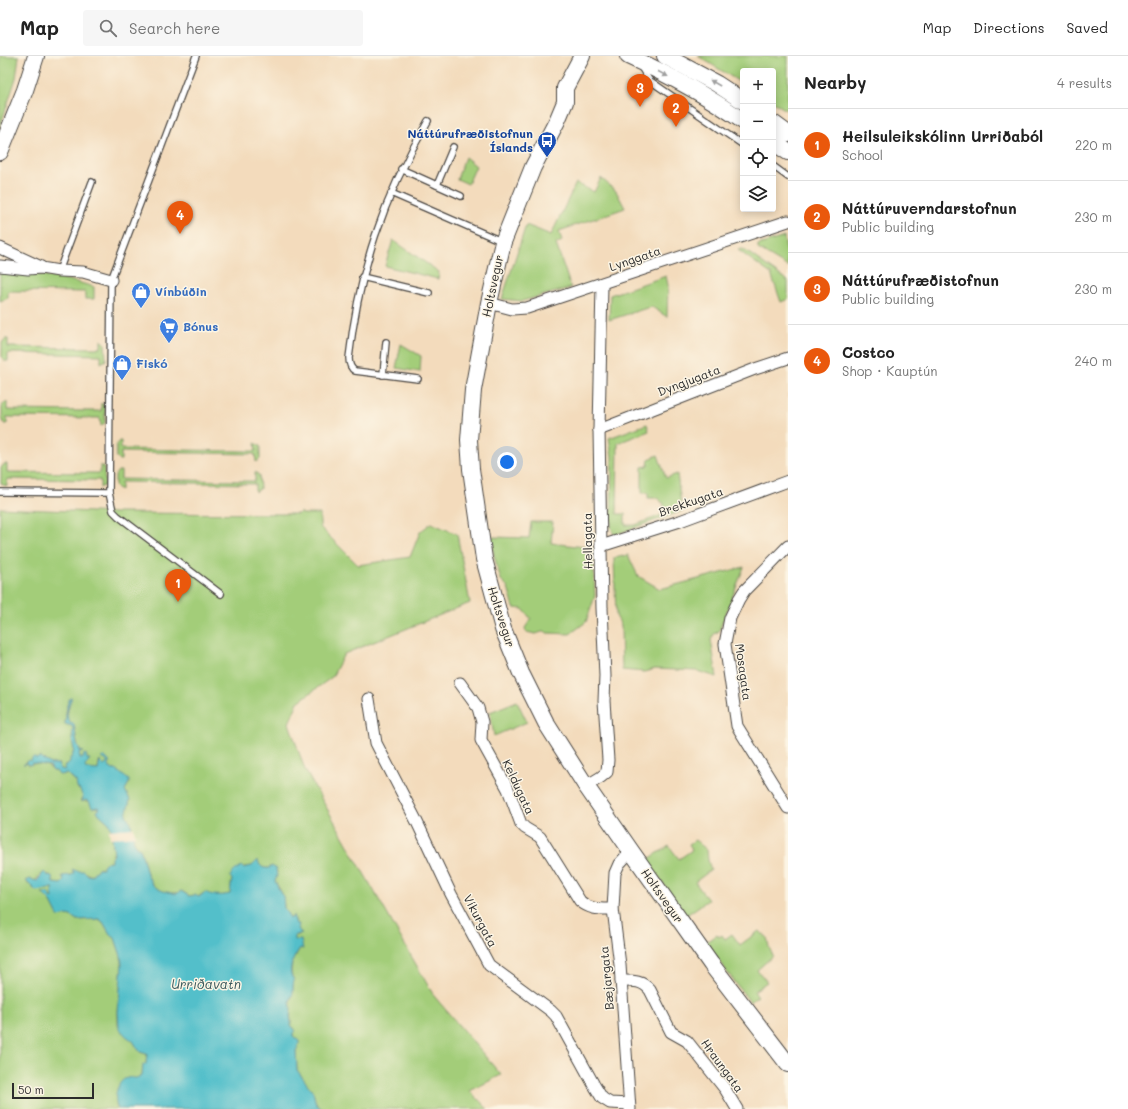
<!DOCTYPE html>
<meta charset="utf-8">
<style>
body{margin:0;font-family:Mali,sans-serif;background:#f6f6f6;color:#222}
.controls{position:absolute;right:12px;top:12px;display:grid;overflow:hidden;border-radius:4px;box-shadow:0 2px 10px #0003}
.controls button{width:36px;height:36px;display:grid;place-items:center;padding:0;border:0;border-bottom:1px solid #e0e0e0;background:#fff;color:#222;font:20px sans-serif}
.scale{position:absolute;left:12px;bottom:10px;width:82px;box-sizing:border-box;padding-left:4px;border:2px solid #2b2b2b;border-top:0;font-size:11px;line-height:14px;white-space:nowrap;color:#2b2b2b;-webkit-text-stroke:3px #fcf5e5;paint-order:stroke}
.you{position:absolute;left:507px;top:406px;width:14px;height:14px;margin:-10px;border:3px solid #fff;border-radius:50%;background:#1a73e8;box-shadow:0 0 0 6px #1a73e833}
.badge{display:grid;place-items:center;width:26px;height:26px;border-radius:50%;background:#ea580c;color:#fff;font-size:13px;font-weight:700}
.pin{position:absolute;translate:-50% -33px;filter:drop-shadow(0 1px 2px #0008)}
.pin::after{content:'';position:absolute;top:21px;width:14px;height:12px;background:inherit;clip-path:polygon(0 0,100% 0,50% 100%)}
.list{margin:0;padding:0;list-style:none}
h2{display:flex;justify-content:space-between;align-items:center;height:52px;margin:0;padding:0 16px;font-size:17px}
h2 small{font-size:13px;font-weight:400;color:#767676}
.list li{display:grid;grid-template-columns:26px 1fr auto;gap:12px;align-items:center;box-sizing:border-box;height:72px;padding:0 16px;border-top:1px solid #e0e0e0}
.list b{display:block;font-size:15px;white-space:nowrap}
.list p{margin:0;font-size:13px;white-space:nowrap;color:#767676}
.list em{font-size:13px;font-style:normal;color:#767676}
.icon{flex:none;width:22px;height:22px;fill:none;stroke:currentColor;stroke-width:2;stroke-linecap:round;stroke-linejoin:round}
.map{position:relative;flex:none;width:788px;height:1053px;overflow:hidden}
header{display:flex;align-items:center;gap:24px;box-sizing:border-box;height:56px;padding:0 20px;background:#fff;border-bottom:1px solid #e0e0e0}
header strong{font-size:19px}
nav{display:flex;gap:22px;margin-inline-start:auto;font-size:14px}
.search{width:280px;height:36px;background:#f6f6f6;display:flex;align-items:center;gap:10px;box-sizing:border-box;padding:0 14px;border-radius:4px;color:#767676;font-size:15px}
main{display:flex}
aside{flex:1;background:#fff}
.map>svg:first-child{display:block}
.green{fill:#a3cd79;stroke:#677c52}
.water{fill:#52bfca;stroke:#3e757a}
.pier{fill:#f3dbbc}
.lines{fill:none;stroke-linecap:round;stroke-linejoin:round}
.lane-casing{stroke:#494541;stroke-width:8}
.street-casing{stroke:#494541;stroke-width:13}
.secondary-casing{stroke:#494541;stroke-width:18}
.lane{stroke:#fff;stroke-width:5.5}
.street{stroke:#fff;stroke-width:11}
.secondary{stroke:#fff;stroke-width:16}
.oneway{fill:#a0a0a0}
.labels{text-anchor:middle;stroke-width:3;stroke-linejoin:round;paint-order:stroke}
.transit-label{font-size:12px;font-weight:bold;fill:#164399;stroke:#fcf5e5;text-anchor:end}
.street-label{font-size:12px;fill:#2b2b2b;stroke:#fcf5e5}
.shop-label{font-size:12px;font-weight:bold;fill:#366cbe;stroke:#fcf5e5;text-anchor:start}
.water-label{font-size:13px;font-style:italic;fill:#37575b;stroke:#fcf5e5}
</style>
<header>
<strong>Map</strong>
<div class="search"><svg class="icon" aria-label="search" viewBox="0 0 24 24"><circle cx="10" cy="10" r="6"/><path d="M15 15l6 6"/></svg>Search here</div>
<nav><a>Map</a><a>Directions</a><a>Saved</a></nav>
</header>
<main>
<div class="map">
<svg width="788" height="1053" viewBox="0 0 788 1053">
<rect width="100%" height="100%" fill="#fcf5e5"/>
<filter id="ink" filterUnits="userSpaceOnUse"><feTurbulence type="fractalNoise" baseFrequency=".025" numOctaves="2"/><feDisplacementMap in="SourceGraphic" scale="8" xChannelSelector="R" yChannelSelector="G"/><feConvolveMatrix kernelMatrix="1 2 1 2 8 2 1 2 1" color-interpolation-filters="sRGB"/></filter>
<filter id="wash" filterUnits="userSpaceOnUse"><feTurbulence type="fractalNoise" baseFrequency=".012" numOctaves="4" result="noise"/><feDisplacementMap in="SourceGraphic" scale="16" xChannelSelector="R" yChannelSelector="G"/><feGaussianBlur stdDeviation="0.9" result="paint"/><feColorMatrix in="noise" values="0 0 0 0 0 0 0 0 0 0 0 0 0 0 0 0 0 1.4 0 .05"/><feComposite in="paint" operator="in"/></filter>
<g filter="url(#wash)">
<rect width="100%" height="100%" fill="#f3dbbc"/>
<!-- green -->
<g class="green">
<polygon points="0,0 19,0 16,22 0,71"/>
<polygon points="698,0 788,0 788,55 773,46 773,15 743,15 743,28"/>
<polygon points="465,101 476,110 468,128 457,123"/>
<polygon points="601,122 616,135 625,152 559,175 562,185 556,188 571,232 522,245 502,243 526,169 551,179 576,127 594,136"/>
<polygon points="784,181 786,193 788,195 788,211 758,193 758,189"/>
<polygon points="393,184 439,216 438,223 385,210"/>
<polygon points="743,193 788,225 788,243 781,246 771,218 738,194"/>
<path d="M0,215c32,2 63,6 94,16v12h-9v-7l-77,-1v7l-8,3z"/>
<polygon points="666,220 668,229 667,261 652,251 647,252 609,264 610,239"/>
<polygon points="5,283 8,283 8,291 101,292 101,284 105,287 106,304 101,307 101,299 8,297 8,305 5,305 2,302 2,287"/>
<polygon points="401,288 421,300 420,316 396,312"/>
<polygon points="5,346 7,346 7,354 93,355 101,355 101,347 105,350 105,367 101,370 100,362 7,361 7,368 5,368 2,365 2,350"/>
<polygon points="647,368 649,375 618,387 617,458 625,458 625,469 635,469 664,458 664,448 657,442 648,442 648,437 642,437 642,411 648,410 649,403 658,399 666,422 677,418 682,455 614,479 611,471 612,401 609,382"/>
<polygon points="119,385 121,385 121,393 248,395 256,395 255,387 260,390 260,403 256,406 255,398 121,396 121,404 119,404 116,401 116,389"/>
<polygon points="4,408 7,408 7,416 96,417 100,417 100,409 104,412 105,429 100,432 100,424 7,423 7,430 3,429 1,427 1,412"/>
<polygon points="118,415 121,415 121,423 243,425 255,425 255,416 259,419 260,433 255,436 255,428 121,426 121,434 117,432 115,430 115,419"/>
<path d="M0,452l117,5 181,1 3,-2 1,2h18v13l38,38 52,-8 10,-25 11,-9 26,11 13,69 -126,51 -12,23 -34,25 -9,21 16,47 129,226 67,79 -31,16 18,18h-166l-6,-5 -3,-12 -16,-22 -1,-20 3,-6 -6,-8 1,-8 -3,-3 -1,-24 3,-8v-7l1,-6c-5,-7 -2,-14 -1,-21l2,-2 5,-9 3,1 -9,-9v-4l5,-1 -1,-7 1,-1 -3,-3 -1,-5 -5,-1 -6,-10 -1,-13 -8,-14 2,-10 -5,-5 -3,2c-6,1 -10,-2 -11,-8l-6,6 -14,2 -8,9 2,2c-1,4 -1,10 -2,15 -8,3 -20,1 -28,0l-4,3 -6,-2 -3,1 -7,-5c-6,3 -10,2 -16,1 -20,-4 -19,-24 -25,-40 -1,-4 -5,-6 -7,-10 -4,-9 -1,-18 -8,-27l3,-17 -4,-8 4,-7 -13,-13h-3l-4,-3v-6l-6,-3 5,3v3l-5,2 -2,-2v-3h-2l-1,9 -12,-1 -1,-2 2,-11h-3v2h-4l-1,-5 4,-1 -3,-1 -3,-7 -3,-20 -5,-1c-5,-8 2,-17 1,-25l-3,7 -2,19 7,2 1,2 -1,12 2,10 -4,13 -5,2v5l-4,-1 -3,-2 1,-3h-9l-10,-7 -4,2 -4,-1 -1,3 -6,1 3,3c8,-3 21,-1 25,6h3l3,3h8l9,7 1,6c2,4 5,4 6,10l-2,4h9l1,5 7,1 -1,5 12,11 2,5 3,22 -3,12 -6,1 -2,6 -4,-1 -7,8 -6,-3 -13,-1 -1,3 -10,1 2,5 -3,3 -8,-1 -3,-8 -9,-1 -6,7 -9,-1 2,4 3,1 5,5 14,-2h4l-1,10h-6l4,4 6,12 7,2 3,-1 4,1 6,4 22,-1 4,3 7,12 5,4 6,18 1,8 -4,48v14l15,15 7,11 7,2 -1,10 -3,2 -1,9 -6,4 -5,-1 -15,27 2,4h-118z"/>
<polygon points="531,466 553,466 551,487 593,492 595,540 586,566 570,578 547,577 545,575 536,578 526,576 525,572 531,563 523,553 514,552 508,531 501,524 494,500 491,481 529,482"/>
<polygon points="628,499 638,520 660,533 744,511 719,575 714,578 711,584 717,621 697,615 655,613 644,616 622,614 621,569 616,560 614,502"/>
<polygon points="517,645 527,666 494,680 490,656"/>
<polygon points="695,784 707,794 708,804 711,814 695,826 708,844 685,860 647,804 669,790 679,803 692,794 689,788"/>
<polygon points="759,875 767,881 769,891 773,900 757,914 767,926 754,935 758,940 750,946 705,887 717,878 719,881 722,879 725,883 732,878 740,889"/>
</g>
<!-- water -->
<path class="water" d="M70,642h2c-4,7 -7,19 -2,25l4,1 3,20 3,7 4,1 -5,1 1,5h4l-1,-3 3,-1 1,5h3l-5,7 1,3 12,1 2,-10 3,6 4,-2v-3l-5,-3 2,-2 5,5v6l4,3h3l13,10v3l-4,7 5,10 -4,15 5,8 3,19 7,9 6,23 5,10 3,3 8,4 13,3 5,-3 8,5 6,-1 4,2 6,-5c6,4 18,4 25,2 1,-5 1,-10 2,-15l-2,-2c1,-4 9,-10 12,-11l1,2 9,-2 6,-6c1,6 5,9 11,8l3,-2 4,3 1,7 -2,5 4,9 4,5 1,13 6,10h2l1,-3 3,9h3l-1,4 2,4 2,1 -8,3v4h7l2,9 -3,-1c-6,9 -14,22 -6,32l-1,6v7l-3,8 1,9 -1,5 1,10 5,6 -3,2v3l6,5v3l-3,7 1,19 16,22 3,12 6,5h-204c-5,-9 -2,-28 9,-31 7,-2 6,3 15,-3l1,-10 3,-1 1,-10 -7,-2 -7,-11 -7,-5 -7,-8 -1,-16 4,-48 -1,-8 -6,-18 -5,-4 -7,-12 -4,-3 -22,1 -6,-4 -4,-1 -8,2 -2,-3 -6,-12 -9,-9h6l3,4 2,1 -1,-7 2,-3h-4l-1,1 -13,2 -10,-10 4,-2 7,2 7,-9 3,3 5,1 1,7 8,1 3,-3 -2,-5 10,-1 2,-2 -2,-4 5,2h7l4,4 4,1 2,-4 3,-2v-1h6v-3l2,-3 6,-1v-4l3,-3 -3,-27 -2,-5 -12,-11 2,-3 -1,-2 -6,1 -3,-7 -4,-1 -3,2 1,-5 -3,-7 -3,-2 -1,-7 -2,-1 -1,-2 -6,-4 -8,1 -3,-4h-3l-3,-5 -17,-3 -3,2 -4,-2 -2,2v-1l4,-4 3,1 1,-3 2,-1 2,2 4,-2 10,7h9l-1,1 3,4 4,1 -1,-4 6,-3v-5l2,-1 2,-7 -2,-10 1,-12 -1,-2 -7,-2 2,-19z"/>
<!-- pier -->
<polygon class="pier" points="134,772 135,780 110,782 109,774"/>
</g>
<g filter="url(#ink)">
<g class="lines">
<!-- lane casing -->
<g class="lane-casing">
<g id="lane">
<polyline points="196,0 111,224 109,437 113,455 118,460 221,538"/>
<polyline points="641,11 649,24 743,89"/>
<polyline points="773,110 788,121"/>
<polyline points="401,113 461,140"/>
<polyline points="437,129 453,91"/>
<polyline points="391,137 501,185"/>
<polyline points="59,215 92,126"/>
<polyline points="362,221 429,237"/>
<polyline points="383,319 386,286"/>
<path d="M418,323l-63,-8c-5,-3 -6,-7 -6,-13 10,-88 34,-160 79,-237"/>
<polyline points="0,436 109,437"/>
</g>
</g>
<!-- street casing -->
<g class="street-casing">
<g id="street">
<polyline points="0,192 41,211"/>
<polyline points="0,210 28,213 41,212 59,215 83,216 111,224"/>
<polyline points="489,247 512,253 527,252 788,165"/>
<polyline points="599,374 755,313 788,302"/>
<polyline points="601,490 680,465 788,425"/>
<polyline points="788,490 744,535 739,543 730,562 725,588 737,670 788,752"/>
<path d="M460,627l18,25 4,14 -1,18 27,49 13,35 4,4 15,9 40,64c10,9 20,8 33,8"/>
<polyline points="369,643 376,687 416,764 451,838 489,909 551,955 556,960 594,1029 602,1042 610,1047 629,1048"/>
<polyline points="586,730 601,721 607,716 608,704 604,645 605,620 602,552 599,374 602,228"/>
<path d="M621,925c11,0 21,-1 29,9l21,42 16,9 38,48 12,20"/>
<polyline points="630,1053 620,909 613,853 615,817 619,808 631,795"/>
</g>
</g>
<!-- secondary casing -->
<g class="secondary-casing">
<g id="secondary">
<polyline points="582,0 565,32 565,46 557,65 533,111 503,186 489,247 473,334 469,384 471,413 484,503 503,573 521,617 546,667 586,730 631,795 711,908 788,1008"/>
<path d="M628,0c39,18 79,39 115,65"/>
<polyline points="665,0 717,28 743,45"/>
<polyline points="773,67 788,78"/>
<polyline points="773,86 788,96"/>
<polyline points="0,96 25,34 36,0"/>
</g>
</g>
<!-- lane -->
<use href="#lane" class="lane"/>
<!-- street -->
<use href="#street" class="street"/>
<!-- secondary -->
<use href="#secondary" class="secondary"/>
</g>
<!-- one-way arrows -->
<defs><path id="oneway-solid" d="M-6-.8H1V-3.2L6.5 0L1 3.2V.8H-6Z"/></defs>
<g class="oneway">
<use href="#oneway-solid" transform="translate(663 18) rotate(28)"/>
<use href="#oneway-solid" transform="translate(715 27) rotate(-150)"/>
</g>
</g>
<!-- icons -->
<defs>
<g id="bus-pin" transform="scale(1)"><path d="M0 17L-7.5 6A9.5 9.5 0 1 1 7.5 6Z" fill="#1a4fb4" stroke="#fcf5e5"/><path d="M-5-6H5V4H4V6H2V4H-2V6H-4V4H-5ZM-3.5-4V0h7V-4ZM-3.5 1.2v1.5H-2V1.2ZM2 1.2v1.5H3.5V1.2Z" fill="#fff"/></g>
<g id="shop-pin" transform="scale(1)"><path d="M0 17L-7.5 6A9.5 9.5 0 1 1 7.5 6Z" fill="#3f7fe0" stroke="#fcf5e5"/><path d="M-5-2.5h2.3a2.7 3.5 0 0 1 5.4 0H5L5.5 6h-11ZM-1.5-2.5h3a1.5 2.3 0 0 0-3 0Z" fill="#fff"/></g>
<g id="supermarket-pin" transform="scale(1)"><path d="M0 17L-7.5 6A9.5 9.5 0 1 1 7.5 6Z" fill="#3f7fe0" stroke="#fcf5e5"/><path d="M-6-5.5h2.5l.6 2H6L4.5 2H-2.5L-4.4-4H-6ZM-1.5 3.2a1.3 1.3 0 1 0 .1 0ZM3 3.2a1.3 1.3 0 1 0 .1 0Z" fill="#fff"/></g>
</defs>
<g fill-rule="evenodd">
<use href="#bus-pin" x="547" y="85"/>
<use href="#shop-pin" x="141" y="236"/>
<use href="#supermarket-pin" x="169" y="271"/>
<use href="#shop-pin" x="122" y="308"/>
</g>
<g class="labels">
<!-- transit labels -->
<g class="transit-label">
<text x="533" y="82">Náttúrufræðistofnun<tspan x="533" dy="14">Íslands</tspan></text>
</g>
<!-- street labels -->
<g class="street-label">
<text transform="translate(635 203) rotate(-19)" y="4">Lynggata</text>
<text transform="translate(493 230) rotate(-78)" y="4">Holtsvegur</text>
<text transform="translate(689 325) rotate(-21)" y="4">Dyngjugata</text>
<text transform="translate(691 446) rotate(-19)" y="4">Brekkugata</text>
<text transform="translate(588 485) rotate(-91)" y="4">Hellagata</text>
<text transform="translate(501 561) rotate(72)" y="4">Holtsvegur</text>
<text transform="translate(743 616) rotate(82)" y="4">Mosagata</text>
<text transform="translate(518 731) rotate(65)" y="4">Keldugata</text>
<text transform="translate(662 840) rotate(55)" y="4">Holtsvegur</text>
<text transform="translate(480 865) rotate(62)" y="4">Víkurgata</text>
<text transform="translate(607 922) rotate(-95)" y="4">Bæjargata</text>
<text transform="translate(722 1010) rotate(54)" y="4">Hraungata</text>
</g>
<!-- shop labels -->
<g class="shop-label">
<text x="155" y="240">Vínbúðin</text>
<text x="183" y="275">Bónus</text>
<text x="136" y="312">Fiskó</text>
</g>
<!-- water labels -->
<g class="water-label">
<text x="206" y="933">Urriðavatn</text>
</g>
</g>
</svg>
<div class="controls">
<button>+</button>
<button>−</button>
<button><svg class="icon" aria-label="locate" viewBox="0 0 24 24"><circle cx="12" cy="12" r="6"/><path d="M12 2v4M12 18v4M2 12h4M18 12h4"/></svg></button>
<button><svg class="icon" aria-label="layers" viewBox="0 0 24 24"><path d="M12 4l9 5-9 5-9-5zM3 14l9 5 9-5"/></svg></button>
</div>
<div class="scale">50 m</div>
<div class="you"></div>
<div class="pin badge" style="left:178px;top:546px">1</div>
<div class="pin badge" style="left:676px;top:71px">2</div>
<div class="pin badge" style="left:640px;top:51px">3</div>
<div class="pin badge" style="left:180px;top:178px">4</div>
</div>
<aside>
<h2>Nearby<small>4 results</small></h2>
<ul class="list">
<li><span class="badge">1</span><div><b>Heilsuleikskólinn Urriðaból</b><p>School</p></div><em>220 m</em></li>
<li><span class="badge">2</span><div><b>Náttúruverndarstofnun</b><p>Public building</p></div><em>230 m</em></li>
<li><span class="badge">3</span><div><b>Náttúrufræðistofnun</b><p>Public building</p></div><em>230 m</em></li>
<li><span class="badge">4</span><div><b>Costco</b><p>Shop · Kauptún</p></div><em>240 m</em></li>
</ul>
</aside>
</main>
